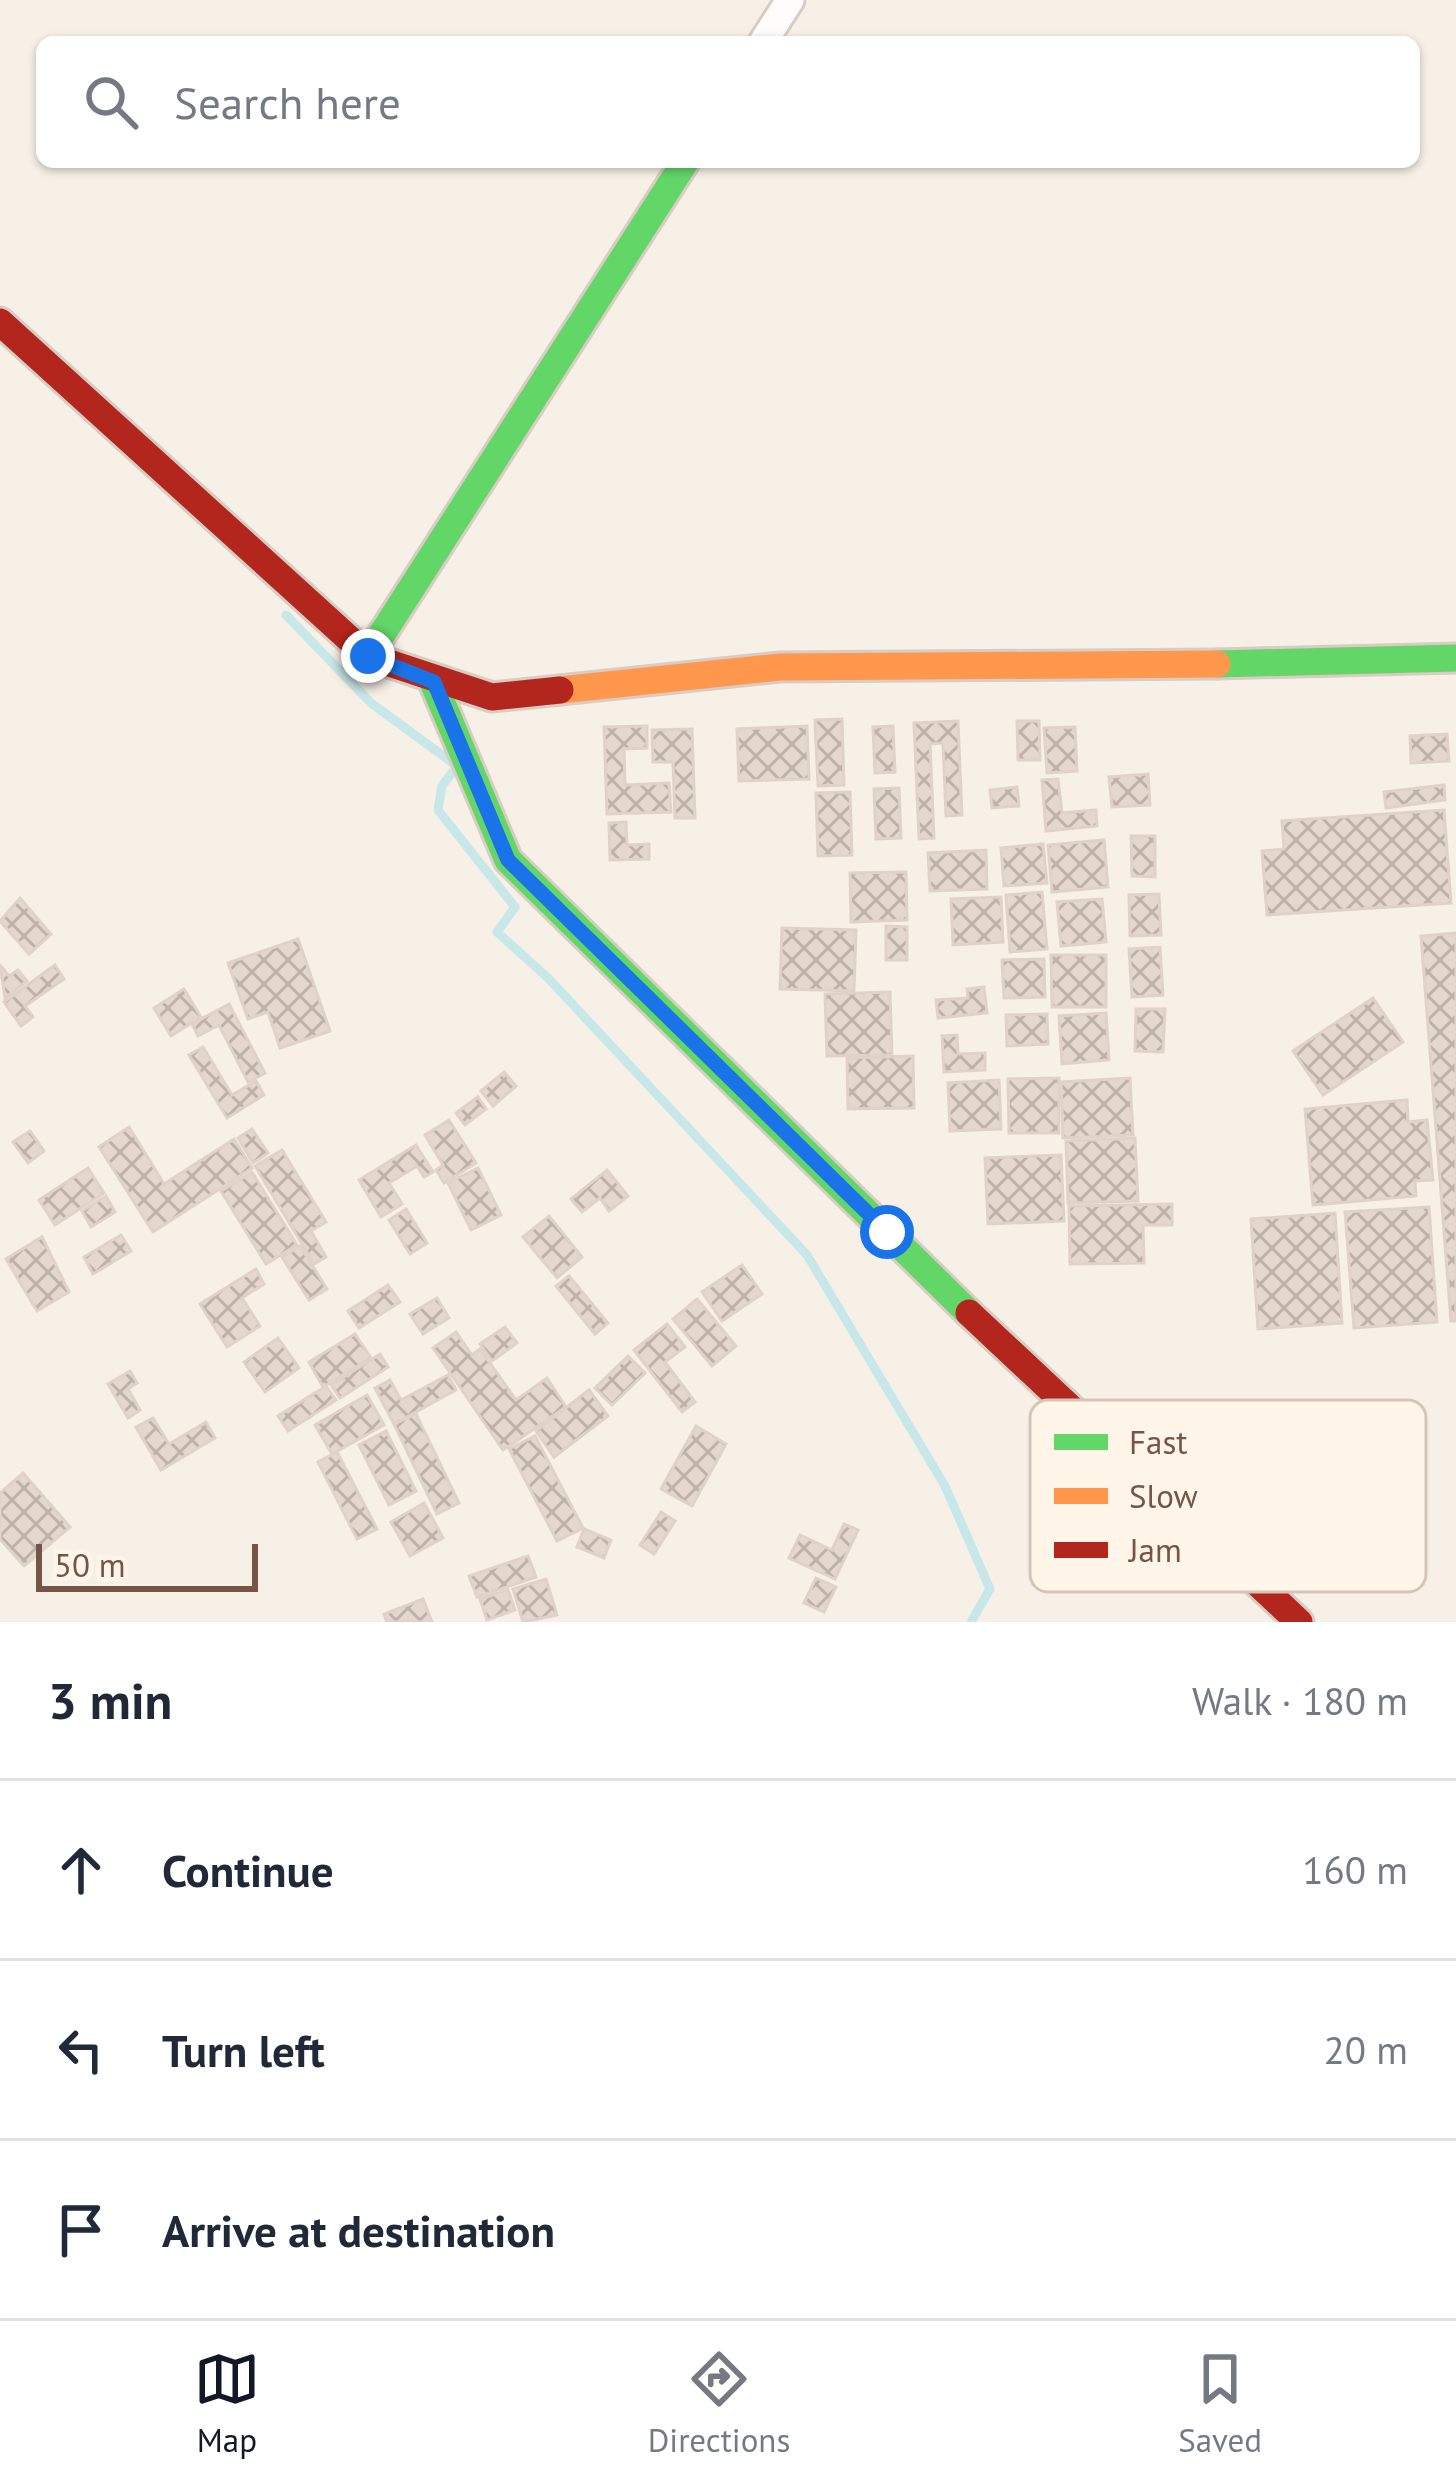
<!DOCTYPE html>
<meta charset="utf-8">
<style>
body{margin:0;font-family:"PT Sans",sans-serif;background:#f2f2f3;color:#1f2937}
.scale{position:absolute;left:36px;bottom:30px;width:222px;box-sizing:border-box;padding-left:12px;border:6px solid #765546;border-top:0;font-size:33px;line-height:42px;white-space:nowrap;color:#765546;-webkit-text-stroke:9px #fff5e8;paint-order:stroke}
.stop{position:absolute;width:36px;height:36px;margin:-27px;border:9px solid #1a73e8;border-radius:50%;background:#fff}
.stop.end{background:#1a73e8;border-color:#fff;box-shadow:0 3px 12px #0008}
.list{margin:0;padding:0;list-style:none}
h2{display:flex;justify-content:space-between;align-items:center;height:156px;margin:0;padding:0 48px;font-size:51px}
h2 small{font-size:39px;font-weight:400;color:#747a83}
.list li{display:grid;grid-template-columns:78px 1fr auto;gap:36px;align-items:center;box-sizing:border-box;height:180px;padding:0 48px;border-top:3px solid #e0e1e3}
.list b{display:block;font-size:45px;white-space:nowrap}
.list em{font-size:39px;font-style:normal;color:#747a83}
.icon{flex:none;width:66px;height:66px;fill:none;stroke:currentColor;stroke-width:2;stroke-linecap:round;stroke-linejoin:round}
.map{position:relative;flex:none;width:1456px;height:1622px;overflow:hidden}
.search{position:absolute;background:#fff;box-shadow:0 3px 9px #0004;left:36px;right:36px;top:36px;height:132px;display:flex;align-items:center;gap:30px;box-sizing:border-box;padding:0 42px;border-radius:18px;color:#747a83;font-size:45px}
.sheet{height:696px;background:#fff}
nav{display:flex;justify-content:space-around;align-items:center;box-sizing:border-box;height:168px;border-top:3px solid #e0e1e3;background:#fff;font-size:33px;color:#747a83}
nav a{display:grid;justify-items:center;gap:6px}
nav .on{color:#111827}
.map>svg:first-child{display:block}
.lines{fill:none;stroke-linecap:round;stroke-linejoin:round}
.stream{stroke:#c8e7e8;stroke-width:9}
.building{fill:url(#building-cross-hatch);stroke:#e0d2c9;stroke-width:3}
.street-casing{stroke:#d8cdc5;stroke-width:33}
.fast-casing{stroke:#d8ccc3;stroke-width:33}
.slow-casing{stroke:#d8ccc3;stroke-width:33}
.jam-casing{stroke:#d8ccc3;stroke-width:33}
.street{stroke:#fefdfb;stroke-width:27}
.fast{stroke:#63d668;stroke-width:27}
.slow{stroke:#ff974d;stroke-width:27}
.jam{stroke:#b3261e;stroke-width:27}
.route{stroke:#1a73e8;stroke-width:15}
.key{fill:#fff5e8;stroke:#d6c5b7;stroke-width:3}
.key-label{font-size:33px;fill:#765546}
</style>
<div class="map">
<svg width="1456" height="1622" viewBox="0 0 1456 1622">
<defs>
<pattern id="building-cross-hatch" width="8" height="8" patternUnits="userSpaceOnUse" patternTransform="scale(3)"><rect width="8" height="8" fill="#e4d8ce"/><path d="M0 0l8 8M0 8l8-8" fill="none" stroke="#bdb2a9"/></pattern>
</defs>
<rect width="100%" height="100%" fill="#f7f0e7"/>
<g class="lines">
<!-- stream -->
<polyline class="stream" points="286,615 371,703 457,766 442,786 438,810 515,907 497,932 548,978 807,1255 945,1486 990,1589 971,1622"/>
</g>
<!-- building -->
<g class="building">
<polygon points="842,719 844,785 818,786 815,720"/>
<polygon points="958,721 962,815 946,816 943,743 930,744 934,838 919,839 914,723"/>
<polygon points="1017,721 1039,721 1040,760 1018,760"/>
<polygon points="647,726 647,748 624,749 625,785 669,783 671,812 607,814 604,727"/>
<polygon points="807,726 809,779 739,781 737,729"/>
<polygon points="893,726 895,772 875,773 873,727"/>
<polygon points="1075,727 1077,771 1047,773 1044,728"/>
<polygon points="692,729 695,818 675,818 673,762 653,762 652,730"/>
<polygon points="1447,734 1449,761 1411,763 1410,736"/>
<polygon points="1148,774 1150,805 1112,807 1109,777"/>
<polygon points="1058,779 1062,813 1096,810 1097,826 1046,831 1042,780"/>
<polygon points="1444,785 1445,800 1386,808 1384,792"/>
<polygon points="1017,787 1019,806 992,808 990,790"/>
<polygon points="899,788 901,838 876,839 874,789"/>
<polygon points="850,792 852,855 818,856 816,793"/>
<polygon points="1444,810 1451,903 1267,915 1262,851 1284,849 1282,821"/>
<polygon points="626,822 627,845 649,844 649,859 610,860 609,823"/>
<polygon points="1131,836 1155,836 1155,877 1132,876"/>
<polygon points="1104,840 1108,887 1052,892 1048,845"/>
<polygon points="1043,844 1047,883 1004,886 1001,848"/>
<polygon points="986,850 987,889 930,891 928,853"/>
<polygon points="906,872 907,920 851,922 850,873"/>
<polygon points="1042,892 1047,949 1010,952 1006,895"/>
<polygon points="1159,894 1161,935 1130,936 1129,895"/>
<polygon points="1001,897 1003,942 953,945 951,899"/>
<polygon points="20,898 51,934 29,954 0,921"/>
<polygon points="1102,899 1106,942 1061,946 1057,902"/>
<polygon points="886,926 907,927 907,960 886,960"/>
<polygon points="782,928 856,930 854,991 780,989"/>
<polygon points="1456,933 1456,1321 1451,1321 1421,936"/>
<polygon points="298,939 330,1031 280,1048 268,1012 248,1019 228,963"/>
<polygon points="1160,947 1163,995 1132,997 1129,949"/>
<polygon points="1051,955 1106,955 1106,1007 1052,1007"/>
<polygon points="1044,959 1045,997 1004,998 1002,960"/>
<polygon points="0,965 9,976 18,970 27,981 5,998"/>
<polygon points="55,965 64,979 25,1006 33,1017 21,1026 4,1002"/>
<polygon points="984,987 987,1013 938,1018 936,1000 968,998 967,989"/>
<polygon points="184,989 201,1017 171,1036 154,1008"/>
<polygon points="890,992 892,1055 827,1056 825,994"/>
<polygon points="1373,998 1403,1042 1323,1095 1293,1051"/>
<polygon points="229,1004 265,1073 248,1082 219,1025 198,1036 192,1024"/>
<polygon points="1136,1009 1165,1009 1163,1052 1135,1051"/>
<polygon points="1106,1013 1109,1060 1062,1064 1059,1016"/>
<polygon points="1047,1014 1048,1044 1007,1046 1006,1015"/>
<polygon points="957,1035 958,1054 985,1053 985,1070 944,1072 942,1036"/>
<polygon points="203,1047 232,1095 256,1081 264,1095 227,1118 189,1055"/>
<polygon points="913,1056 914,1108 848,1109 847,1058"/>
<polygon points="504,1072 516,1086 493,1106 481,1091"/>
<polygon points="1059,1078 1059,1133 1009,1133 1008,1079"/>
<polygon points="1130,1078 1133,1135 1063,1138 1061,1082"/>
<polygon points="999,1080 1001,1129 950,1131 948,1083"/>
<polygon points="478,1097 486,1109 465,1125 456,1113"/>
<polygon points="1407,1100 1408,1122 1427,1120 1433,1180 1415,1181 1416,1196 1313,1205 1305,1109"/>
<polygon points="449,1120 476,1163 444,1183 436,1170 443,1165 425,1135"/>
<polygon points="129,1127 164,1184 234,1139 252,1168 153,1232 99,1147"/>
<polygon points="252,1129 268,1153 253,1163 238,1138"/>
<polygon points="30,1131 44,1151 28,1163 13,1142"/>
<polygon points="1135,1138 1138,1201 1068,1203 1066,1141"/>
<polygon points="416,1145 433,1172 424,1177 417,1166 389,1183 402,1204 381,1217 359,1180"/>
<polygon points="282,1150 326,1222 311,1231 326,1257 314,1264 255,1166"/>
<polygon points="1061,1155 1064,1221 988,1224 985,1158"/>
<polygon points="88,1168 104,1193 55,1225 39,1200"/>
<polygon points="478,1168 501,1215 471,1230 448,1183"/>
<polygon points="607,1170 628,1196 609,1211 600,1198 582,1212 571,1199"/>
<polygon points="252,1172 297,1245 266,1264 221,1191"/>
<polygon points="106,1196 115,1212 91,1227 82,1211"/>
<polygon points="1172,1204 1172,1225 1143,1225 1144,1263 1070,1264 1069,1206"/>
<polygon points="1429,1207 1437,1322 1354,1328 1345,1212"/>
<polygon points="406,1209 427,1243 410,1254 389,1220"/>
<polygon points="1335,1213 1342,1323 1258,1329 1251,1219"/>
<polygon points="549,1216 582,1257 557,1278 523,1237"/>
<polygon points="121,1235 131,1251 93,1274 84,1257"/>
<polygon points="42,1237 69,1292 37,1311 6,1259"/>
<polygon points="300,1246 327,1289 309,1300 282,1257"/>
<polygon points="742,1265 762,1294 722,1321 702,1292"/>
<polygon points="256,1269 264,1284 242,1298 260,1326 227,1347 200,1304"/>
<polygon points="569,1276 608,1323 595,1334 556,1286"/>
<polygon points="388,1285 400,1302 359,1328 348,1311"/>
<polygon points="437,1298 449,1318 423,1334 410,1314"/>
<polygon points="697,1299 736,1346 712,1366 673,1319"/>
<polygon points="667,1324 685,1347 665,1362 695,1402 682,1412 634,1350"/>
<polygon points="505,1327 517,1343 492,1361 480,1344"/>
<polygon points="456,1332 472,1355 480,1349 516,1400 547,1378 566,1407 503,1450 433,1348"/>
<polygon points="355,1334 371,1358 323,1387 309,1362"/>
<polygon points="278,1338 299,1368 265,1392 244,1362"/>
<polygon points="380,1354 388,1367 340,1398 331,1385"/>
<polygon points="628,1356 645,1373 612,1405 595,1388"/>
<polygon points="130,1371 137,1383 128,1389 140,1410 128,1418 108,1384"/>
<polygon points="448,1375 456,1390 394,1424 375,1388 390,1380 401,1400"/>
<polygon points="326,1386 336,1400 288,1431 278,1416"/>
<polygon points="589,1390 608,1416 554,1457 536,1431"/>
<polygon points="367,1395 384,1425 332,1454 315,1425"/>
<polygon points="416,1414 459,1503 437,1514 394,1424"/>
<polygon points="153,1418 169,1444 206,1422 215,1438 161,1470 136,1427"/>
<polygon points="696,1426 726,1444 692,1506 661,1489"/>
<polygon points="386,1431 416,1491 389,1505 359,1445"/>
<polygon points="535,1436 583,1528 557,1541 509,1449"/>
<polygon points="337,1452 377,1529 357,1539 318,1462"/>
<polygon points="23,1473 70,1527 24,1566 0,1539 0,1493"/>
<polygon points="424,1503 443,1538 410,1556 391,1522"/>
<polygon points="661,1512 675,1521 654,1554 640,1545"/>
<polygon points="844,1524 858,1530 835,1579 789,1558 800,1535 832,1550"/>
<polygon points="584,1529 611,1540 604,1558 577,1547"/>
<polygon points="528,1556 536,1577 477,1597 469,1576"/>
<polygon points="816,1578 836,1587 824,1612 804,1603"/>
<polygon points="546,1579 557,1615 523,1622 513,1589"/>
<polygon points="508,1590 515,1610 487,1620 480,1599"/>
<polygon points="423,1599 432,1622 387,1622 384,1614"/>
</g>
<g class="lines">
<!-- street casing -->
<g class="street-casing">
<polyline id="street" points="763,42 790,0"/>
</g>
<!-- fast casing -->
<g class="fast-casing">
<g id="fast">
<polyline points="368,656 685,162"/>
<polyline points="1217,664 1456,658"/>
<polyline points="433,682 508,860 969,1313"/>
</g>
</g>
<!-- slow casing -->
<g class="slow-casing">
<polyline id="slow" points="560,690 780,667 1217,664"/>
</g>
<!-- jam casing -->
<g class="jam-casing">
<g id="jam">
<polyline points="0,322 368,656 492,697 560,690"/>
<polyline points="969,1313 1299,1622"/>
</g>
</g>
<!-- street -->
<use href="#street" class="street"/>
<!-- fast -->
<use href="#fast" class="fast"/>
<!-- slow -->
<use href="#slow" class="slow"/>
<!-- jam -->
<use href="#jam" class="jam"/>
</g>
<g class="lines">
<!-- route -->
<polyline class="route" points="368,656 434,682 508,860 887,1232"/>
</g>
<!-- legend -->
<rect x="1030" y="1400" width="396" height="192" rx="18" class="key"/>
<rect x="1054" y="1434" width="54" height="16" fill="#63d668"/>
<rect x="1054" y="1488" width="54" height="16" fill="#ff974d"/>
<rect x="1054" y="1542" width="54" height="16" fill="#b3261e"/>
<g class="key-label">
<text x="1129" y="1454">Fast</text>
<text x="1129" y="1508">Slow</text>
<text x="1129" y="1562">Jam</text>
</g>
</svg>
<div class="scale">50 m</div>
<div class="stop" style="left:887px;top:1232px"></div>
<div class="stop end" style="left:368px;top:656px"></div>
<div class="search"><svg class="icon" aria-label="search" viewBox="0 0 24 24"><circle cx="10" cy="10" r="6"/><path d="M15 15l6 6"/></svg>Search here</div>
</div>
<section class="sheet">
<h2>3 min<small>Walk · 180 m</small></h2>
<ul class="list">
<li><svg class="icon" aria-label="ahead" viewBox="0 0 24 24"><path d="M12 20V5M6 11l6-6 6 6"/></svg><div><b>Continue</b></div><em>160 m</em></li>
<li><svg class="icon" aria-label="left" viewBox="0 0 24 24"><path d="M17 20v-9H6M10 6l-5 5 5 5"/></svg><div><b>Turn left</b></div><em>20 m</em></li>
<li><svg class="icon" aria-label="arrive" viewBox="0 0 24 24"><path d="M6 21V4h12l-3 4 3 4H6"/></svg><div><b>Arrive at destination</b></div></li>
</ul>
</section>
<nav>
<a class="on"><svg class="icon" aria-label="map" viewBox="0 0 24 24"><path d="M3 6l6-2 6 2 6-2v14l-6 2-6-2-6 2zM9 4v14M15 6v14"/></svg>Map</a>
<a><svg class="icon" aria-label="directions" viewBox="0 0 24 24"><path d="M12 3l9 9-9 9-9-9zM9 14v-3h6M13 9l2 2-2 2"/></svg>Directions</a>
<a><svg class="icon" aria-label="saved" viewBox="0 0 24 24"><path d="M7 4h10v16l-5-4-5 4z"/></svg>Saved</a>
</nav>
